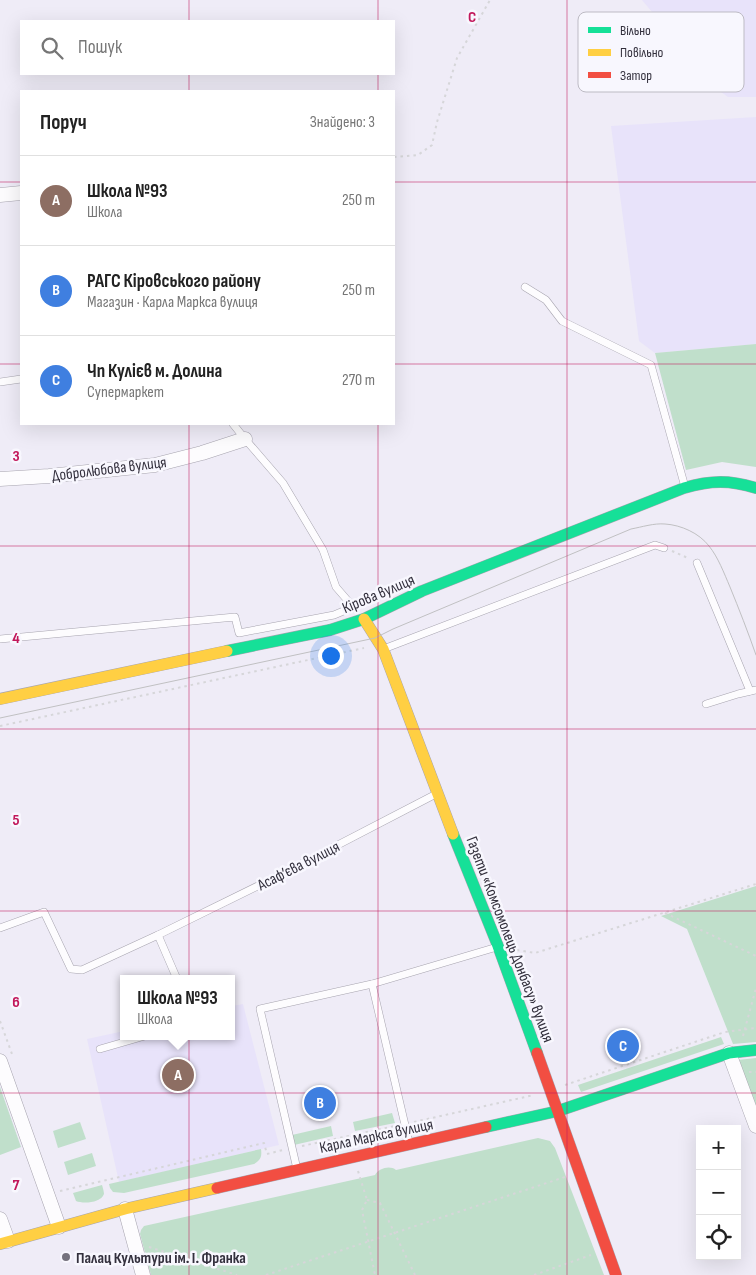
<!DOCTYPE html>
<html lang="uk">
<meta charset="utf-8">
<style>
body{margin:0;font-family:"Sofia Sans Condensed",sans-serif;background:#f6f6f6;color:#222}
.controls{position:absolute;right:15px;bottom:15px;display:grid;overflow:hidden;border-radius:0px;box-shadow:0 5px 20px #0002}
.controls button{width:45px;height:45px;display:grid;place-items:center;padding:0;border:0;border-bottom:1px solid #e0e0e0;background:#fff;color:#222;font:25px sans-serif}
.you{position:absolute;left:330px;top:655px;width:18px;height:18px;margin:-12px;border:4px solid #fff;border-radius:50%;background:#1a73e8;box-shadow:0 0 0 8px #1a73e833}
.badge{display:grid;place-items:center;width:32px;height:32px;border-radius:50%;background:#ea580c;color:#fff;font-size:16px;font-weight:700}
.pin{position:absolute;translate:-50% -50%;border:2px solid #fff;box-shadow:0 1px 5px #0006}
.popup{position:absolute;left:120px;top:975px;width:115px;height:65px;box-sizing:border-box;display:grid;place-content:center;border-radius:0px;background:#fff;filter:drop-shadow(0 1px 4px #0005);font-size:16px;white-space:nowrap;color:#767676}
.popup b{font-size:19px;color:#222}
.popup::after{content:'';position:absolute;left:50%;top:100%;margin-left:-10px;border:10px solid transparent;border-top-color:#fff}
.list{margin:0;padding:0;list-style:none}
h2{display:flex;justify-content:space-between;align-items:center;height:65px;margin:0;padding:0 20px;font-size:21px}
h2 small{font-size:16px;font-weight:400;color:#767676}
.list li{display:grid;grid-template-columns:32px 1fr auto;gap:15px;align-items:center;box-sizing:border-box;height:90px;padding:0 20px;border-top:1px solid #e0e0e0}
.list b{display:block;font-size:19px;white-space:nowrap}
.list p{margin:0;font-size:16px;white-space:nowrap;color:#767676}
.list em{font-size:16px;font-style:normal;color:#767676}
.icon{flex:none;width:28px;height:28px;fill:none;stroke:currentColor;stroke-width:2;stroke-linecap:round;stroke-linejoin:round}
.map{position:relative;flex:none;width:756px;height:1275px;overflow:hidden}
.search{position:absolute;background:#fff;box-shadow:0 5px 20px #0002;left:20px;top:20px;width:375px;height:55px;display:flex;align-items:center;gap:12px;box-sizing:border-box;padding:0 18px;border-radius:0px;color:#767676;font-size:19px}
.panel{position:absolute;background:#fff;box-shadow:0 5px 20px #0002;left:20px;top:90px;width:375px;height:335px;border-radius:0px}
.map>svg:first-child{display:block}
.built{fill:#e8e3fa}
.green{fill:#c0dfcb}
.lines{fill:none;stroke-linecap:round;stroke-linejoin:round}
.lane-casing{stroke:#a7a4af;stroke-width:8}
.street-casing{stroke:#a7a4af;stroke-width:15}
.fast-casing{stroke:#a7a4af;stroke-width:12}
.slow-casing{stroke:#a7a4af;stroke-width:12}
.jam-casing{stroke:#a7a4af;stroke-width:12}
.path{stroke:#d6d6d9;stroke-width:2;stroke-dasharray:2.5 4;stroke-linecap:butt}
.lane{stroke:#fdfcfe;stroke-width:7}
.street{stroke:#fdfcfe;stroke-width:14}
.fast{stroke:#16e098;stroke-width:11}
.slow{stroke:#ffcf43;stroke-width:11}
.jam{stroke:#f24e42;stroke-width:11}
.tram{stroke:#c0c0c2;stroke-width:1}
.grid{fill:none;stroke:#c2185b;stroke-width:1;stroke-opacity:0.55}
.poi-dot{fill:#75727e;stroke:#f8f7fe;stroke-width:2}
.labels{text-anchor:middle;stroke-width:5;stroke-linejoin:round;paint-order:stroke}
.street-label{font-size:16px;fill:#33303d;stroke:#f8f7fe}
.poi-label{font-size:16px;font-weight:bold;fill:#33303d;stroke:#f8f7fe;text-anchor:start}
.key{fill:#f8f7fe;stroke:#bdbbc4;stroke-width:1}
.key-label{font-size:14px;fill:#33303d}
.grid-label{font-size:16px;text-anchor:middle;font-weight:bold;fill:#c2185b;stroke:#f8f7fe;stroke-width:5;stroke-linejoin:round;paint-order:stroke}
</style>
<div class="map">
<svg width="756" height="1275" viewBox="0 0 756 1275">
<rect width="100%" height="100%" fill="#efecf7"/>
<!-- built -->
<g class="built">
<polygon points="642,0 756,0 756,97 728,97 717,89"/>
<polygon points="756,117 756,344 655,353 639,341 611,126"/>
<polygon points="243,1004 279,1145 119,1182 87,1039 124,1031 124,1036 232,1036 232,1006"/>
</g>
<!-- green -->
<g class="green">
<polygon points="756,344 756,467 722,462 686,470 655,353"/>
<polygon points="756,886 756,1042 733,1044 687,929 661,916"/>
<polygon points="721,1037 724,1044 581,1092 578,1085"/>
<polygon points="756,1058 756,1107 738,1060"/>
<polygon points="0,1087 21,1147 0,1155"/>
<polygon points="392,1113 395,1123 355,1131 353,1122"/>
<polygon points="80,1122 86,1139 58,1148 53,1131"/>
<polygon points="331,1126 333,1136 294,1145 292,1135"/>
<path d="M538,1138l12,3 5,7 49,127h-453l-11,-41 1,-4 3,-4 231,-51c4,-7 15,-10 21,-5z"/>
<path d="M261,1149c1,7 0,11 -7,15l-130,29 -11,-1 -3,-4 -1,-4z"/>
<polygon points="92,1153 96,1166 68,1175 64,1162"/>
<path d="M102,1185c1,3 2,7 2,9 -3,9 -21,10 -28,7l-3,-8z"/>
</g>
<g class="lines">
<!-- lane casing -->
<g class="lane-casing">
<g id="lane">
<polyline points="525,287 546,300 562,321 651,365 685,487"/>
<polyline points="0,382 21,379"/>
<polyline points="233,424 245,439 283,483 323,550 336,587 355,609"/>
<polyline points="697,563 750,691"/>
<polyline points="0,639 235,617 239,633 334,615 353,607"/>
<polyline points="386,648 655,545 664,548"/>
<polyline points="706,704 738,694 756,690"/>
<polyline points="0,928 44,912 71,969 82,970 158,935"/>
<polyline points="177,979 158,935 278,876 436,794"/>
<polyline points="372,984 497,947"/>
<polyline points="100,1049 145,1036"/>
<polyline points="297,1169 260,1009 372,984 409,1142"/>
</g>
</g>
<!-- street casing -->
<g class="street-casing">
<g id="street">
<polyline points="0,195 21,193"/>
<polyline points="0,479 49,476 155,465 202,453 245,439"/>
<polyline points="729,1053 756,1126"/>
<polyline points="0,1061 59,1227"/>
<polyline points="125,1209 143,1275"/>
<polyline points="0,1219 8,1241"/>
</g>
</g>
<!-- fast casing -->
<g class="fast-casing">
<g id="fast">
<path d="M227,651l103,-21 34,-11 58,-28 262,-103c27,-8 46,-8 72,0"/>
<polyline points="453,834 498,946 537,1053"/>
<polyline points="486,1127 558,1111 729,1053 756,1050"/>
</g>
</g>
<!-- slow casing -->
<g class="slow-casing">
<g id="slow">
<polyline points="364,619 383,649 453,834"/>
<polyline points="0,699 227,651"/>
<polyline points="0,1244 125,1209 217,1188"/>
</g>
</g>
<!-- jam casing -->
<g class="jam-casing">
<g id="jam">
<polyline points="537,1053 616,1275"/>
<polyline points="217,1188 486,1127"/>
</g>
</g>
<!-- path -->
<g class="path">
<polyline points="394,157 418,155 432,145 437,122 457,58 490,0"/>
<polyline points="672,551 688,558"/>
<polyline points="0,726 364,648"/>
<polyline points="665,913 756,956"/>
<polyline points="517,950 535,953 756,884"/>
<polyline points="0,1021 12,1054"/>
<polyline points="743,1036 756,988"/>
<polyline points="749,1072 756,1072"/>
<polyline points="565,1085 725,1032 756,1028"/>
<polyline points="414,1122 534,1095"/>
<polyline points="302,1146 395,1126"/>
<polyline points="358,1171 367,1200 362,1210 375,1275"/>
<polyline points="60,1191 264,1143 267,1154 283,1150"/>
<polyline points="367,1200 380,1203 415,1275"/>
<polyline points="149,1247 237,1275"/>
<polyline points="266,1275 565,1177"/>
<polyline points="534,1275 591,1255"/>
</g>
<!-- lane -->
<use href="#lane" class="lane"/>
<!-- street -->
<use href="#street" class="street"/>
<!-- fast -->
<use href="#fast" class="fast"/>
<!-- slow -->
<use href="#slow" class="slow"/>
<!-- jam -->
<use href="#jam" class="jam"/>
<!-- tram -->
<path class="tram" d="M0,718l375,-80 18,-9 238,-100c11,-2 23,-6 34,-5 16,1 34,9 44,22 9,11 15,27 21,41 9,22 18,45 26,68"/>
</g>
<!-- grid -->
<path class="grid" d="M189,0v21M378,0v21M567,0v1275M189,74v17M378,74v17M0,182h21M394,182h362M0,364h21M394,364h362M189,424v851M378,424v851M0,546h756M0,729h756M0,911h756M0,1093h756"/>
<!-- markers -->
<circle class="poi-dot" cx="66" cy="1257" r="5"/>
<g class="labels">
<!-- street labels -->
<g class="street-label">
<text transform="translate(109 468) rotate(-7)" y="6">Добролюбова вулиця</text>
<text transform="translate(378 593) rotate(-23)" y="6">Кірова вулиця</text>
<text transform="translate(298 865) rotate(-27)" y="6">Асаф’єва вулиця</text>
<text transform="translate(511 939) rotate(69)" y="6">Газети «Комсомолець Донбасу» вулиця</text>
<text transform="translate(376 1135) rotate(-12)" y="6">Карла Маркса вулиця</text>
</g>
<!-- poi labels -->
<g class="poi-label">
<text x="76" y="1263">Палац Культури ім. І. Франка</text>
</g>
</g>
<!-- legend -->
<rect x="578" y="12" width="166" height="80" rx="8" class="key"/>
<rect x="588" y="27" width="23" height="6" fill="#16e098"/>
<rect x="588" y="49" width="23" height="7" fill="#ffcf43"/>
<rect x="588" y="72" width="23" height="6" fill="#f24e42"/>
<g class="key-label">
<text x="620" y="35">Вільно</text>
<text x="620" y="57">Повільно</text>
<text x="620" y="80">Затор</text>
</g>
<g class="grid-label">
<text x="472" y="22">C</text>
<text x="16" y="461">3</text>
<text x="16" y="643">4</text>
<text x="16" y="825">5</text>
<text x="16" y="1007">6</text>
<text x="16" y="1190">7</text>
</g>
</svg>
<div class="controls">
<button>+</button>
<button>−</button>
<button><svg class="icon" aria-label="locate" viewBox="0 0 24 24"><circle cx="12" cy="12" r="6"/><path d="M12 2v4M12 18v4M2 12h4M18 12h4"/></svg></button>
</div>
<div class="you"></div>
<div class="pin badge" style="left:178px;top:1075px;background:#8d6e63">A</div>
<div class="popup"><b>Школа №93</b>Школа</div>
<div class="pin badge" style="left:320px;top:1103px;background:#3f7fe0">B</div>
<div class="pin badge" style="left:623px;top:1046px;background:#3f7fe0">C</div>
<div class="search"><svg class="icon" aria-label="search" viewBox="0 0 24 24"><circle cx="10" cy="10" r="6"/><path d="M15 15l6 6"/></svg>Пошук</div>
<section class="panel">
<h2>Поруч<small>Знайдено: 3</small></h2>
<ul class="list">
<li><span class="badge" style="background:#8d6e63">A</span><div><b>Школа №93</b><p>Школа</p></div><em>250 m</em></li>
<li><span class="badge" style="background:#3f7fe0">B</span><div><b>РАГС Кіровського району</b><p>Магазин · Карла Маркса вулиця</p></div><em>250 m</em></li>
<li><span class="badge" style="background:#3f7fe0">C</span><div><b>Чп Кулієв м. Долина</b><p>Супермаркет</p></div><em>270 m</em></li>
</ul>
</section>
</div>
